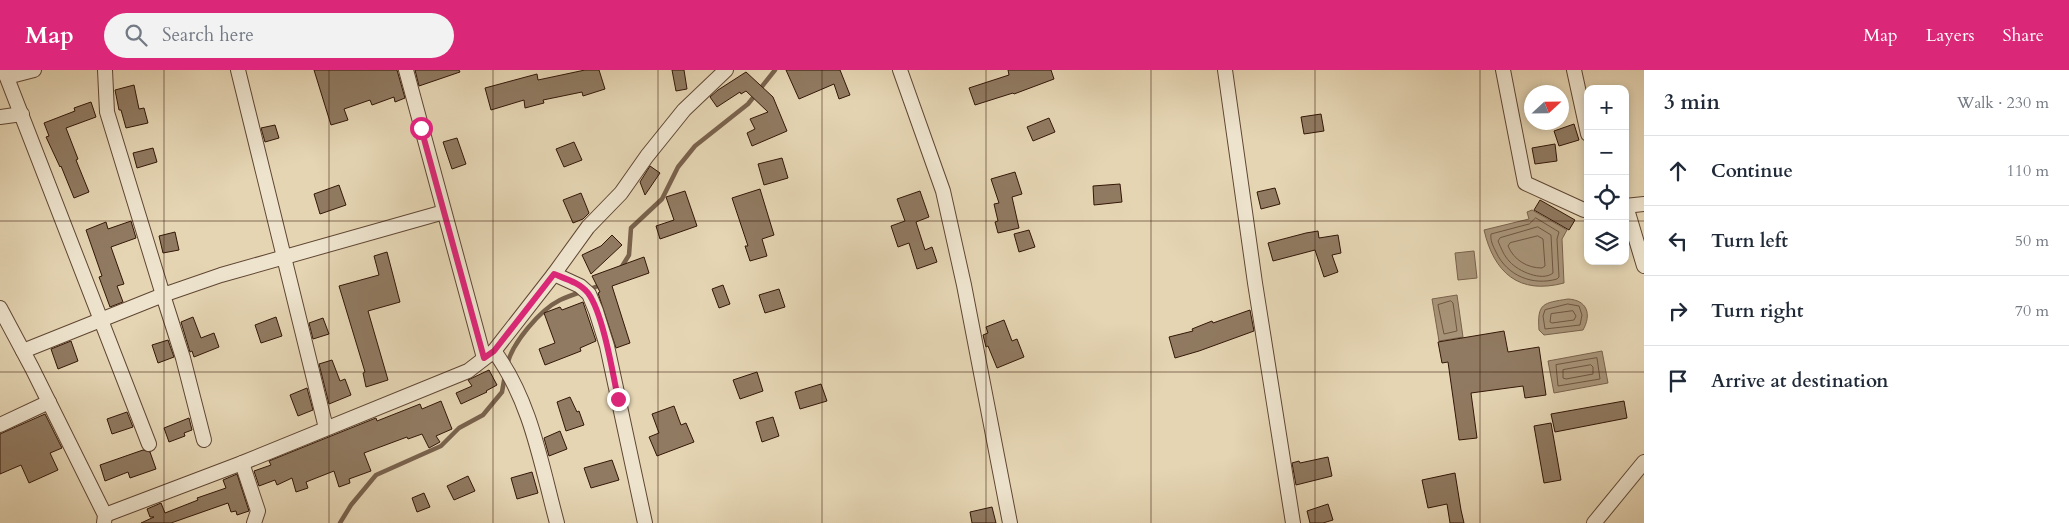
<!DOCTYPE html>
<meta charset="utf-8">
<style>
body{margin:0;font-family:Cardo,serif;background:#f2f2f3;color:#1f2937}
.controls{position:absolute;right:15px;top:15px;display:grid;overflow:hidden;border-radius:10px;box-shadow:0 2px 8px #0003}
.controls button{width:45px;height:45px;display:grid;place-items:center;padding:0;border:0;border-bottom:1px solid #e0e1e3;background:#fff;color:#1f2937;font:25px sans-serif}
.compass{position:absolute;left:1524px;top:15px;width:45px;height:45px;border-radius:50%;background:#fff;box-shadow:0 2px 8px #0003;rotate:68deg}
.stop{position:absolute;width:15px;height:15px;margin:-11px;border:4px solid #db2777;border-radius:50%;background:#fff}
.stop.end{background:#db2777;border-color:#fff;box-shadow:0 1px 5px #0008}
.list{margin:0;padding:0;list-style:none}
h2{display:flex;justify-content:space-between;align-items:center;height:65px;margin:0;padding:0 20px;font-size:21px}
h2 small{font-size:16px;font-weight:400;color:#747a83}
.list li{display:grid;grid-template-columns:32px 1fr auto;gap:15px;align-items:center;box-sizing:border-box;height:70px;padding:0 20px;border-top:1px solid #e0e1e3}
.list b{display:block;font-size:19px;white-space:nowrap}
.list em{font-size:16px;font-style:normal;color:#747a83}
.icon{flex:none;width:28px;height:28px;fill:none;stroke:currentColor;stroke-width:2;stroke-linecap:round;stroke-linejoin:round}
.map{position:relative;flex:none;width:1644px;height:453px;overflow:hidden}
header{display:flex;align-items:center;gap:30px;box-sizing:border-box;height:70px;padding:0 25px;background:#db2777;color:#fff}
header strong{font-size:24px}
nav{display:flex;gap:28px;margin-inline-start:auto;font-size:18px}
.search{width:350px;height:45px;background:#f2f2f3;display:flex;align-items:center;gap:12px;box-sizing:border-box;padding:0 18px;border-radius:28px;color:#747a83;font-size:19px}
main{display:flex}
aside{flex:1;background:#fff}
.map>svg:first-child{display:block}
.water{fill:#a89479;stroke:#79624c}
.lines{fill:none;stroke-linecap:round;stroke-linejoin:round}
.shore{stroke:#6e5640;stroke-width:1}
.stream{stroke:#79624c;stroke-width:4.5}
.building{fill:#907a61;stroke:#331708}
.street-casing{stroke:#604633;stroke-width:16}
.street{stroke:#eee4ce;stroke-width:14}
.route{stroke:#db2777;stroke-width:6}
.grid{fill:none;stroke:#331708;stroke-width:1;stroke-opacity:0.55}
</style>
<header>
<strong>Map</strong>
<div class="search"><svg class="icon" aria-label="search" viewBox="0 0 24 24"><circle cx="10" cy="10" r="6"/><path d="M15 15l6 6"/></svg>Search here</div>
<nav><a>Map</a><a>Layers</a><a>Share</a></nav>
</header>
<main>
<div class="map">
<svg width="1644" height="453" viewBox="0 0 1644 453">
<rect width="100%" height="100%" fill="#e5d5b3"/>
<filter id="stains"><feTurbulence type="fractalNoise" baseFrequency=".004" numOctaves="4"/><feColorMatrix values="0 0 0 0 .2 0 0 0 0 .09 0 0 0 0 .02 0 0 0 .5 -.17"/></filter>
<radialGradient id="worn" r=".72"><stop offset=".6" stop-color="#630" stop-opacity="0"/><stop offset="1" stop-color="#630" stop-opacity=".3"/></radialGradient>
<!-- water -->
<g class="water">
<path d="M1532,140l35,20 -5,9 2,44c-45,12 -70,-10 -80,-53l45,-11 -2,-7z"/>
<polygon points="1474,181 1477,208 1458,210 1455,183"/>
<polygon points="1457,225 1463,267 1439,271 1432,229"/>
<path d="M1568,229c19,1 24,15 15,31l-39,5 -5,-5c-2,-27 4,-27 29,-31z"/>
<polygon points="1602,281 1608,313 1554,323 1548,291"/>
</g>
<g class="lines">
<!-- shore -->
<g class="shore">
<path d="M1536,148l23,14 -2,7 2,38 -2,2c-24,7 -50,-3 -61,-27 -3,-6 -6,-12 -5,-18l38,-10z"/>
<path d="M1538,157l13,8 2,38c-11,9 -35,-2 -43,-11 -6,-6 -9,-14 -12,-21l2,-3z"/>
<path d="M1538,166l5,3 2,27 -3,2c-15,0 -28,-8 -34,-22l2,-3z"/>
<polygon points="1451,231 1453,233 1457,261 1444,264 1438,235"/>
<polygon points="1568,234 1579,236 1582,245 1580,255 1545,259 1543,246 1545,240"/>
<polygon points="1573,241 1576,246 1574,250 1552,253 1550,252 1551,244"/>
<polygon points="1597,288 1600,309 1558,316 1556,295"/>
<polygon points="1591,295 1593,297 1593,304 1566,309 1563,308 1563,300"/>
</g>
<!-- stream -->
<g class="stream">
<polyline points="621,198 629,185 631,158 662,129 678,97 695,76 748,34 775,0"/>
<path d="M507,295c5,-22 33,-55 53,-65 13,-6 28,-10 41,-15"/>
<polyline points="340,453 351,435 376,405 441,376 459,358 483,345 502,322 505,305"/>
</g>
</g>
<!-- building -->
<g class="building">
<polygon points="314,0 397,0 405,28 395,32 394,27 372,35 370,30 344,39 348,50 331,55"/>
<polygon points="415,0 459,0 460,2 419,16"/>
<polygon points="585,0 599,0 605,19 583,26 582,22 543,30 544,33 525,38 524,30 491,40 485,18 537,4 538,10"/>
<polygon points="672,0 684,0 687,19 676,21"/>
<polygon points="786,0 840,0 850,25 839,29 834,14 799,29"/>
<polygon points="1008,0 1051,0 1054,9 1014,24 1013,23 975,35 969,18 1009,5"/>
<polygon points="746,2 773,27 787,61 752,76 747,63 755,59 750,49 768,42 746,21 741,24 740,22 717,37 710,27 718,20"/>
<polygon points="134,15 139,39 144,38 148,53 126,58 121,40 119,40 115,20"/>
<polygon points="91,32 96,47 66,58 78,89 76,90 89,122 74,128 61,96 60,97 46,67 49,66 44,53 75,41 74,38"/>
<polygon points="1321,44 1324,61 1304,64 1301,47"/>
<polygon points="1049,48 1055,62 1033,71 1027,57"/>
<polygon points="1574,54 1579,70 1559,76 1554,61"/>
<polygon points="275,55 279,68 265,72 261,58"/>
<polygon points="457,68 466,94 452,99 443,72"/>
<polygon points="574,72 582,90 564,97 556,79"/>
<polygon points="1555,74 1557,91 1535,94 1532,78"/>
<polygon points="153,78 157,92 137,98 133,83"/>
<polygon points="782,88 788,108 764,115 758,94"/>
<polygon points="650,96 660,103 645,125 640,112"/>
<polygon points="1015,102 1022,124 1012,127 1019,158 998,163 995,152 998,151 994,134 999,133 991,109"/>
<polygon points="1120,114 1122,132 1094,135 1093,116"/>
<polygon points="339,115 346,135 320,144 314,124"/>
<polygon points="1275,118 1280,134 1261,139 1257,122"/>
<polygon points="760,119 774,165 762,169 767,186 750,191 745,176 748,176 732,128"/>
<polygon points="685,121 697,156 660,169 656,156 674,150 666,127"/>
<polygon points="920,121 929,147 916,152 925,180 932,177 937,192 917,199 909,173 898,177 891,156 905,151 897,129"/>
<polygon points="581,123 589,143 583,149 573,153 563,130"/>
<polygon points="1540,130 1575,150 1569,160 1534,140"/>
<polygon points="131,151 136,168 111,177 124,214 117,216 123,232 110,237 99,207 102,206 86,160 106,152 108,159"/>
<polygon points="1029,160 1035,177 1019,182 1014,164"/>
<polygon points="1318,161 1319,168 1338,165 1341,183 1332,185 1338,202 1324,207 1315,180 1273,191 1268,173 1306,163"/>
<polygon points="175,162 179,180 163,183 159,166"/>
<polygon points="612,165 622,175 591,204 582,185 601,176"/>
<polygon points="387,182 400,232 368,241 388,310 366,317 363,303 365,302 339,216 379,205 374,186"/>
<polygon points="644,187 649,203 612,216 630,273 616,278 598,223 600,222 592,206"/>
<polygon points="723,215 730,234 719,238 712,219"/>
<polygon points="779,219 785,237 765,243 759,225"/>
<polygon points="583,232 596,271 580,278 581,281 545,295 539,279 555,273 544,243 560,237 562,240"/>
<polygon points="1250,240 1254,261 1199,281 1175,288 1169,267 1193,261 1192,259 1212,251 1213,253"/>
<polygon points="193,247 201,268 214,263 219,277 194,287 192,281 190,282 181,252"/>
<polygon points="276,247 282,266 261,273 255,255"/>
<polygon points="323,248 329,264 313,269 309,253"/>
<polygon points="1004,250 1012,271 1017,269 1024,287 997,298 988,276 986,277 983,265 988,263 986,257"/>
<polygon points="1504,261 1508,282 1539,277 1546,325 1525,328 1523,316 1471,323 1477,368 1459,370 1448,292 1442,293 1438,272"/>
<polygon points="168,270 174,287 158,293 152,275"/>
<polygon points="71,271 78,291 58,299 51,279"/>
<polygon points="332,290 340,311 345,309 351,325 329,334 319,294"/>
<polygon points="489,300 497,315 486,321 487,322 461,334 456,323 472,316 468,310"/>
<polygon points="757,302 763,321 740,329 733,310"/>
<polygon points="821,314 827,331 800,339 795,322"/>
<polygon points="307,318 313,340 298,346 290,325"/>
<polygon points="570,327 577,342 579,341 584,355 566,361 557,332"/>
<polygon points="441,331 452,359 436,366 440,372 429,378 422,364 408,369 407,367 364,383 371,401 349,409 350,413 339,417 334,401 306,412 308,418 296,422 292,408 277,415 275,410 259,416 254,401 271,395 269,391 376,348 377,351 420,334 422,339"/>
<polygon points="1624,331 1627,348 1555,362 1551,344"/>
<polygon points="674,336 681,355 686,353 694,372 657,386 649,367 659,363 652,344"/>
<polygon points="127,342 133,357 112,364 107,349"/>
<polygon points="45,344 62,378 50,383 58,400 29,413 21,395 0,404 0,364"/>
<polygon points="773,347 779,366 762,372 756,352"/>
<polygon points="189,348 192,360 184,363 185,366 169,372 164,358"/>
<polygon points="1551,353 1561,410 1544,413 1534,356"/>
<polygon points="560,361 567,379 549,386 544,368"/>
<polygon points="143,380 150,382 156,399 130,408 128,402 105,411 100,395"/>
<polygon points="1328,387 1332,406 1296,415 1292,393 1299,391 1300,393"/>
<polygon points="612,390 619,410 591,418 584,398"/>
<polygon points="532,402 538,423 517,429 511,408"/>
<polygon points="1455,403 1461,440 1464,453 1450,453 1447,434 1428,438 1422,410"/>
<polygon points="237,404 249,441 237,445 236,441 231,442 228,433 171,453 141,453 154,447 150,447 147,439 161,433 165,443 198,430 197,428 226,418 223,410"/>
<polygon points="468,406 475,421 454,430 447,416"/>
<polygon points="424,423 430,437 417,442 412,428"/>
<polygon points="1328,434 1333,450 1323,453 1310,453 1307,441"/>
<polygon points="992,437 996,453 972,453 970,442"/>
</g>
<g class="lines">
<!-- street casing -->
<g class="street-casing">
<g id="street">
<polyline points="4,0 149,374"/>
<polyline points="105,0 107,42 163,225 221,205 444,142"/>
<polyline points="238,0 326,358"/>
<polyline points="406,0 484,288"/>
<polyline points="900,0 943,121 964,215 1010,453"/>
<polyline points="1225,0 1255,213 1293,453"/>
<polyline points="1503,0 1525,113 1584,140 1588,140"/>
<polyline points="1574,0 1588,64"/>
<polyline points="7,7 34,0"/>
<polyline points="0,47 22,44"/>
<polyline points="1625,136 1644,134"/>
<polyline points="1626,136 1644,196"/>
<polyline points="554,204 580,216 589,224 596,241 607,276 645,453"/>
<polyline points="0,238 32,298 105,445 104,453"/>
<polyline points="23,281 163,225 183,288 204,370"/>
<path d="M494,281c37,50 47,113 63,172"/>
<polyline points="0,355 49,332"/>
<polyline points="242,393 258,441 254,453"/>
<polyline points="105,445 242,393 468,301 494,281 554,204 588,157 621,123 647,86 684,40 726,0"/>
<polyline points="1594,453 1644,392"/>
</g>
</g>
<!-- street -->
<use href="#street" class="street"/>
</g>
<g class="lines">
<!-- route -->
<path class="route" d="M421,58l63,230 10,-7 60,-77c12,5 26,9 34,19 15,20 25,81 30,106"/>
</g>
<!-- grid -->
<path class="grid" d="M164,0v453M329,0v453M493,0v453M658,0v453M822,0v453M986,0v453M1151,0v453M1315,0v453M1480,0v453M0,151h1588M1625,151h19M0,302h1644"/>
<rect width="100%" height="100%" filter="url(#stains)"/>
<rect width="100%" height="100%" fill="url(#worn)"/>
</svg>
<div class="controls">
<button>+</button>
<button>−</button>
<button><svg class="icon" aria-label="locate" viewBox="0 0 24 24"><circle cx="12" cy="12" r="6"/><path d="M12 2v4M12 18v4M2 12h4M18 12h4"/></svg></button>
<button><svg class="icon" aria-label="layers" viewBox="0 0 24 24"><path d="M12 4l9 5-9 5-9-5zM3 14l9 5 9-5"/></svg></button>
</div>
<svg class="compass" viewBox="-18 -18 36 36"><path d="M0-13l5 13h-10z" fill="#e53935"/><path d="M0 13l5-13h-10z" fill="#747a83"/></svg>
<div class="stop" style="left:421px;top:58px"></div>
<div class="stop end" style="left:618px;top:329px"></div>
</div>
<aside>
<h2>3 min<small>Walk · 230 m</small></h2>
<ul class="list">
<li><svg class="icon" aria-label="ahead" viewBox="0 0 24 24"><path d="M12 20V5M6 11l6-6 6 6"/></svg><div><b>Continue</b></div><em>110 m</em></li>
<li><svg class="icon" aria-label="left" viewBox="0 0 24 24"><path d="M17 20v-9H6M10 6l-5 5 5 5"/></svg><div><b>Turn left</b></div><em>50 m</em></li>
<li><svg class="icon" aria-label="right" viewBox="0 0 24 24"><path d="M7 20v-9h11M14 6l5 5-5 5"/></svg><div><b>Turn right</b></div><em>70 m</em></li>
<li><svg class="icon" aria-label="arrive" viewBox="0 0 24 24"><path d="M6 21V4h12l-3 4 3 4H6"/></svg><div><b>Arrive at destination</b></div></li>
</ul>
</aside>
</main>
